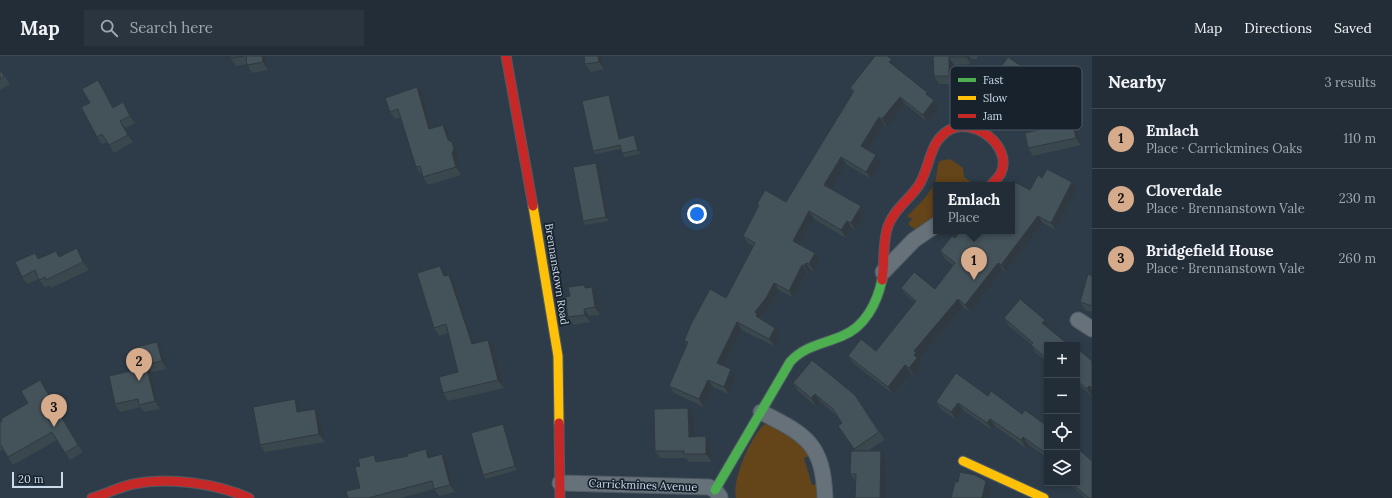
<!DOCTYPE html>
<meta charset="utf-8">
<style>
body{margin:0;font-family:Lora,serif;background:#2a353f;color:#f1f3f6}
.controls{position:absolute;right:12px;bottom:12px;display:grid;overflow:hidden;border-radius:0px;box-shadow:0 2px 6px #0003}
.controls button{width:36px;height:36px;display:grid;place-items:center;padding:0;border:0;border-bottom:1px solid #3f4952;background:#222d37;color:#f1f3f6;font:20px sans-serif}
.scale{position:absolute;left:12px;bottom:10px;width:51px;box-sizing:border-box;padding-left:4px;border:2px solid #cbdae9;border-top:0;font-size:11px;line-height:14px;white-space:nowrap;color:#cbdae9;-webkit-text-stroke:3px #17222d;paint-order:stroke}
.you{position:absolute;left:697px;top:158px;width:14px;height:14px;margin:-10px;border:3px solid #fff;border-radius:50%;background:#1a73e8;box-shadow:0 0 0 6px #1a73e833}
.badge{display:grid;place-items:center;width:26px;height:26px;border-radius:50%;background:#d6ab8b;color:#111;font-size:13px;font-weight:700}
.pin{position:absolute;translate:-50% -33px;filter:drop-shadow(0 1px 2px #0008)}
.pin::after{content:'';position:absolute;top:21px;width:14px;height:12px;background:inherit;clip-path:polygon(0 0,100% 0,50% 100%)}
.popup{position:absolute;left:933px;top:126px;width:82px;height:52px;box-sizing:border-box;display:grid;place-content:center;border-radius:0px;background:#222d37;filter:drop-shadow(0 1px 3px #0005);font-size:13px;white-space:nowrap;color:#a2a8ad}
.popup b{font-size:15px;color:#f1f3f6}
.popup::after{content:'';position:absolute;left:50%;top:100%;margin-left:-8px;border:8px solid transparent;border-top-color:#222d37}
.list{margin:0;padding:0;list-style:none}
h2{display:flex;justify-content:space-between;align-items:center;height:52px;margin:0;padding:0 16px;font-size:17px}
h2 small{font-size:13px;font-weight:400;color:#a2a8ad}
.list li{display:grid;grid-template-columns:26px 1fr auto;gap:12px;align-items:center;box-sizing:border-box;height:60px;padding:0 16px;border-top:1px solid #3f4952}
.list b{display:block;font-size:15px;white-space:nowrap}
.list p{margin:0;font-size:13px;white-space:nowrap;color:#a2a8ad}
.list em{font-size:13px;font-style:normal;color:#a2a8ad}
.icon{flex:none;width:22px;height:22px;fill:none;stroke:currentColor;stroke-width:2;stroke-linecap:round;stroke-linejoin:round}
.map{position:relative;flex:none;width:1092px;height:442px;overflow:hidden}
header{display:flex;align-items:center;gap:24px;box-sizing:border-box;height:56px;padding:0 20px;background:#222d37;border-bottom:1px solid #3f4952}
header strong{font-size:19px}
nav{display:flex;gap:22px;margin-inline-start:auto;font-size:14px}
.search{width:280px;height:36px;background:#2a353f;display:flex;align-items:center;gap:10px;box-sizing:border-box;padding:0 14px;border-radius:0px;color:#a2a8ad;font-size:15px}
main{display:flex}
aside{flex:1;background:#222d37}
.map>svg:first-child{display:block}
.green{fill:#644419}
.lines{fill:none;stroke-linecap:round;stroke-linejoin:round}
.street-casing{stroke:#4e5b65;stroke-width:17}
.fast-casing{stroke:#4e5b65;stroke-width:11}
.slow-casing{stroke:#4e5b65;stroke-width:11}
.jam-casing{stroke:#4e5b65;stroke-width:11}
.street{stroke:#66717a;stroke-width:15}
.fast{stroke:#4caf50;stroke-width:9}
.slow{stroke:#ffc107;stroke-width:9}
.jam{stroke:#c62828;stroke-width:9}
.wall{fill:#3a474d}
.shaded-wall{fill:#30393f}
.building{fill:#44525a;stroke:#30393f}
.labels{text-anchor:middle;stroke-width:3.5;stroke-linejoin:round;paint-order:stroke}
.street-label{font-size:11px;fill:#cbdae9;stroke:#17222d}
.key{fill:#17222d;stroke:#4d5965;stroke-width:1}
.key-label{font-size:11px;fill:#cbdae9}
</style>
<header>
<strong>Map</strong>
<div class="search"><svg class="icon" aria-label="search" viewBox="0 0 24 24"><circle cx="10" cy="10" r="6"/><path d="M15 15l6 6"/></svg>Search here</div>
<nav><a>Map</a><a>Directions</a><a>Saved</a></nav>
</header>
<main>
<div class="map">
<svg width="1092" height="442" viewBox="0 0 1092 442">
<rect width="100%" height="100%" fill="#2e3c49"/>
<!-- green -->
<g class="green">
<path d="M950,103l13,9 1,9 8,6 -2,2h-34v31l-20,14 -8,-6 4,-5 -5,-3c10,-9 23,-22 28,-34 3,-7 1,-16 5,-21z"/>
<path d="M765,368c19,4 35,15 44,32l-5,2 8,27 5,-1 1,14h-82c-5,-17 16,-64 29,-74z"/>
</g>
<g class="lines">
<!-- street casing -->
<g class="street-casing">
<g id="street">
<polyline points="883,216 914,184 936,169"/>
<polyline points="1078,264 1092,273"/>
<path d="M761,356c45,23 62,31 64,86"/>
<polyline points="560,427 709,431 715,434 720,441"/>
</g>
</g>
<!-- fast casing -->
<g class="fast-casing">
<path id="fast" d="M715,434l75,-128c14,-16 33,-18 52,-26 23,-9 35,-33 40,-56"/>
</g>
<!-- slow casing -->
<g class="slow-casing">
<g id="slow">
<polyline points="533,150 558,300 559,367"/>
<polyline points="963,405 1044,442"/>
</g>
</g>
<!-- jam casing -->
<g class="jam-casing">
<g id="jam">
<polyline points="506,0 533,150"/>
<path d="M882,224c3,-18 0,-37 6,-54 6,-17 22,-27 31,-41 12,-19 9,-42 30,-55 24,-14 64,16 52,43 -2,4 -7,9 -10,12"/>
<polyline points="559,367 560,442"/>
<path d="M92,442c14,-4 27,-11 41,-14 36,-7 82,-1 116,14"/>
</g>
</g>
<!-- street -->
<use href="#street" class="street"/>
<!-- fast -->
<use href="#fast" class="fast"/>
<!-- slow -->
<use href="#slow" class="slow"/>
<!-- jam -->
<use href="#jam" class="jam"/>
</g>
<!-- wall -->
<g class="wall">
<polygon points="230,0 266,0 268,14 252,17 247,8 236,10 231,2"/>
<polygon points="584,0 602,0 604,13 591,16 585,8"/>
<polygon points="933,0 977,0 977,3 971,3 971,8 954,9 954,28 939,28 934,20"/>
<polygon points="892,3 897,10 896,11 934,44 939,52 928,66 905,48 887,71 884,68 868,94 876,99 882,107 871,123 846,108 831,133 861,150 866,158 856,175 852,172 846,182 814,163 800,188 820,204 814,215 811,214 809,218 807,216 794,242 779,234 771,250 760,262 761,264 775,272 780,280 774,290 742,274 724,310 736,321 729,338 713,331 704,351 674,337 669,330 687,289 684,285 726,242 753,190 748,187 743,180 759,150 757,148 786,146 853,37 850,32"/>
<polygon points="0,12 10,28 0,34"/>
<polygon points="1040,23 1045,30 1030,52 1025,48 1023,53 1008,43 998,58 985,49 980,42"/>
<polygon points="417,31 423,38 432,72 449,76 451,86 457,94 459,100 457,104 461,119 428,129 423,121 422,118 421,118 416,111 401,61 395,63 390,56"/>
<polygon points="103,32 114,51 123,46 128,54 135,67 125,72 133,86 114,97 107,86 102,88 97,81 90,47"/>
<polygon points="612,43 621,83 634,79 637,83 640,98 625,101 622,97 621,93 596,98 593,95"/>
<polygon points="1068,44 1073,51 1081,89 1033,100 1028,92 1043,73"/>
<polygon points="596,107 599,111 609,165 585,169 583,165"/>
<polygon points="1042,122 1072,126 1077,133 1056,174 1043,167 1006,216 1003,214 970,256 963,251 920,302 921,304 920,306 922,309 914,319 911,317 893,338 853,307 848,300 876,295 915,246 906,239 901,232 935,233 953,209 945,203 940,195 955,182 1012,175 1030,134"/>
<polygon points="35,197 39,203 60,200 82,200 89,214 51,232 49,229 45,232 39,223 27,228 22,221"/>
<polygon points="440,210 446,217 446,220 449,219 454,226 474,287 494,291 504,332 448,345 443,337 458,316 448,277 439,280 434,272"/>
<polygon points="1092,220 1092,256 1085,254 1080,246"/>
<polygon points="587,232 597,238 600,259 589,260 590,266 573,269 568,261 570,240"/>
<polygon points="1004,262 1050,271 1049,272 1047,289 1047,306 1036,297 1031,289 1031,288 1009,270"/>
<polygon points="157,286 163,294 167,313 151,316 160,353 144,356 141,351 120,356 115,348 140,307"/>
<polygon points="1077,295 1092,305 1092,340 1077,328"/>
<polygon points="40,324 46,332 83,396 70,404 57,384 13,409 3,394 0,395 0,366 28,347"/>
<polygon points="793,327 855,339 885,384 867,395 881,395 886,403 886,442 855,442 856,426 850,418 855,395 838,370 842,367 837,360 820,345 816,350 798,335"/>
<polygon points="988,340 1047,370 1047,403 1046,401 1028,388 1026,392 995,370 992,374 963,354 956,364 941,353 936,346"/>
<polygon points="295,343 300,351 301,355 320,360 325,386 265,396 260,389"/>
<polygon points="694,360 694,380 706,380 711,388 712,406 689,406 686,402 660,402 655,395"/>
<polygon points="503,368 505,372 517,414 486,423 483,419"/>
<polygon points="374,399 379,405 431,401 447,405 455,436 439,440 434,433 401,442 348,442 360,432 360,410"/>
<polygon points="1068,427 1077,427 1092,442 1085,442"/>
</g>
<!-- shaded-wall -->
<g class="shaded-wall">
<polygon points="262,0 266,0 268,14 263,6"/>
<polygon points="598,0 602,0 604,13 599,6"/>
<polygon points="966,0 969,0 971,3 971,8"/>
<polygon points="949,1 954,9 954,28 949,20"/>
<polygon points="892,3 897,10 895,13 889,6"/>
<polygon points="0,12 10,28 0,13"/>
<polygon points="1040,23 1045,30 1030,52 1025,44"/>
<polygon points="98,24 103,32 118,59 113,52"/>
<polygon points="417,31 423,38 434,81 429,73"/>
<polygon points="1003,35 1008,43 998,58 993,51"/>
<polygon points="927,36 932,43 926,38"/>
<polygon points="609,39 612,43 622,87 619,83"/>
<polygon points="900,41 905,48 887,71 882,63"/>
<polygon points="1020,41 1025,48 1023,53 1017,45"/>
<polygon points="934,44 939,52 928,66 923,59"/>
<polygon points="1068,44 1073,51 1081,89 1076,82"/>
<polygon points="123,46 128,54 135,67 130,60"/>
<polygon points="879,61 884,68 866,97 861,90"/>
<polygon points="120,65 125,72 133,86 128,79"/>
<polygon points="443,69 449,76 453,92 448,84"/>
<polygon points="634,79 637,83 640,98 638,94"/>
<polygon points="452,86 457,94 459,100 457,104 461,119 456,111 452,97"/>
<polygon points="876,99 882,107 871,123 866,116"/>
<polygon points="841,101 846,108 830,136 824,129"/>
<polygon points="596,107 599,111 609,165 606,161"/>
<polygon points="1072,126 1077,133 1056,174 1051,167"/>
<polygon points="861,150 866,158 856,175 851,167"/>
<polygon points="809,155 814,163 798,192 793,185"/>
<polygon points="1038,160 1043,167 1006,216 1001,209"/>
<polygon points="847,165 852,172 846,182 841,174"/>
<polygon points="77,192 82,200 89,214 83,206"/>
<polygon points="815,197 820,204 814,215 809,208"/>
<polygon points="806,207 811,214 809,218 804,210"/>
<polygon points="998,207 1003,214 970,256 965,249"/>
<polygon points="802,209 807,216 794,242 789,235"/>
<polygon points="440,210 446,217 449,228 444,220"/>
<polygon points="449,219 454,226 477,295 472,288"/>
<polygon points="774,227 779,234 771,250 760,262 762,265 756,260 755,256"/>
<polygon points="592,231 597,238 600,259 595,251"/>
<polygon points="958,243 963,251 920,302 921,304 920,306 922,309 914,319 909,312 914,295"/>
<polygon points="584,253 589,260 590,266 585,259"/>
<polygon points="1045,264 1050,271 1047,274 1042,267"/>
<polygon points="737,266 742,274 722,314 717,307"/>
<polygon points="775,272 780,280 774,290 769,283"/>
<polygon points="488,284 494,291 504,332 498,324"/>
<polygon points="157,286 163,294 167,313 162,305"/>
<polygon points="146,309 151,316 160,353 155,345"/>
<polygon points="905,309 911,317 893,338 888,331"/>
<polygon points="731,313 736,321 729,338 724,331"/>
<polygon points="40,324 46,332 83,396 78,389"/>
<polygon points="708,324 713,331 704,351 699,343"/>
<polygon points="1089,330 1092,334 1092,340 1087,333"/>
<polygon points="815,338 820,345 816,350 811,342"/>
<polygon points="295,343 300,351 302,363 297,356"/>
<polygon points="958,347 963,354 956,364 951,356"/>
<polygon points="688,352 694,360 694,388 689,381"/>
<polygon points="315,353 320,360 325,386 319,378"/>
<polygon points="990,363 995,370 992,374 987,367"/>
<polygon points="503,368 505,372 517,414 515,410"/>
<polygon points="706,380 711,388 712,406 706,398"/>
<polygon points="1023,381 1028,388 1026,392 1021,384"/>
<polygon points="426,393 431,400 433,409 428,402"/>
<polygon points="881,395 886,403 886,442 880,442"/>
<polygon points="442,398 447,405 455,436 450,429"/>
<polygon points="374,399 379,406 376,406"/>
<polygon points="986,425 991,432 989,442 982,442"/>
</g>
<!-- building -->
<g class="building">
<polygon points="230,0 244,0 231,2"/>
<polygon points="246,0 262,0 263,6 247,9"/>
<polygon points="584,0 598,0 599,6 585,8"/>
<polygon points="875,0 887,0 892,3 889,6 927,36 926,38 934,44 923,59 900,41 882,63 879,61 861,90 876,99 866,116 841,101 824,129 861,150 851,167 847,165 841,174 809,155 793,185 815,197 809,208 806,207 804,210 802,209 789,235 774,227 766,242 755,256 757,258 756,260 775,272 769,283 737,266 717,307 731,313 724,331 708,324 699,343 669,330 688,286 684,285 691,268 710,233 726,242 755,187 743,180 759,149 757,148 765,134 786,146 854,35 850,32"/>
<polygon points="933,0 966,0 966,1 949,1 949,20 934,20"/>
<polygon points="1008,1 1040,23 1025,44 1020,41 1017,45 1003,35 993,51 980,42"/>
<polygon points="0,13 4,20 0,23"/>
<polygon points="98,24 113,52 123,46 130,60 120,65 128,79 109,89 102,78 97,81 81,51 90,47 82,33"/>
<polygon points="417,31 429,73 443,69 448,84 452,86 454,93 452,97 456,111 423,121 420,110 416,111 398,53 390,56 385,42"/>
<polygon points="609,39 619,83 634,79 638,94 622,97 620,89 593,95 582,45"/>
<polygon points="1068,44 1076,82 1028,92 1025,77 1043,73 1038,50"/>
<polygon points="596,107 606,161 583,165 573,111"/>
<polygon points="1047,113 1072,126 1051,167 1038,160 1001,209 998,207 965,249 958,243 914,295 916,297 914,299 917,302 909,312 905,309 888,331 848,300 861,283 876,295 916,245 901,232 914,216 935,233 955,207 940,195 952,180 955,182 960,175 1012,175 1012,129 1011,129 1013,125 1030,134 1038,119 1042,122"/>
<polygon points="77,192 83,206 46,224 45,221 39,224 35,214 22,221 15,206 35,197 38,203 56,195 59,201"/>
<polygon points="440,210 444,220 449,219 472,288 488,284 498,324 443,337 439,321 458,316 446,268 434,272 417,217"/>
<polygon points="1088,218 1092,220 1092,250 1080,246"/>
<polygon points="585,229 585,232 592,231 595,251 584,253 585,259 568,261 565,241 570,240 568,231"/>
<polygon points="1020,243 1045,264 1042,267 1069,289 1047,289 1047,303 1031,289 1033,287 1004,262"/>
<polygon points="157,286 162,305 146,309 155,345 139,349 138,343 115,348 109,320 130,315 129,310 140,307 136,291"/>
<polygon points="1078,293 1092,305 1092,332 1089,330 1087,333 1077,325 1077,295"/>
<polygon points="812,304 855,339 879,376 854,393 838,370 842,367 833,353 815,338 811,342 793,327"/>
<polygon points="956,317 988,340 991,335 1022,358 1025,354 1047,370 1047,398 1023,381 1021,384 990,363 987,367 958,347 951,356 936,346"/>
<polygon points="40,324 78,389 65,397 52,376 8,401 0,388 0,366 2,365 1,363 28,347 21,335"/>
<polygon points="295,343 297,356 315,353 319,378 260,389 253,351"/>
<polygon points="688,352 689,381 706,380 706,398 684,398 684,395 655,395 654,353"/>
<polygon points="503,368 515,410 483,419 471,377"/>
<polygon points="1077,392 1092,405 1092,442 1089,442 1071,427 1077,427"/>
<polygon points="426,393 428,402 442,398 450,429 434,433 432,425 368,442 348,442 346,435 360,432 355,411 360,410 358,403 374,399 376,406 408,400 407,398"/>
<polygon points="851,395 881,395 880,442 855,442 856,418 850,418"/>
<polygon points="960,416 975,419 986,425 982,442 951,442 955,426 958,426"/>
</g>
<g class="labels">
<!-- street labels -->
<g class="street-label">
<text transform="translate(557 218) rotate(81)" y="4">Brennanstown Road</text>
<text transform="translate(643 429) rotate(2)" y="4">Carrickmines Avenue</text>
</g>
</g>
<!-- legend -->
<rect x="950" y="10" width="132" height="64" rx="6" class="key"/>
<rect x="958" y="22" width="18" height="4" fill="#4caf50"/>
<rect x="958" y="40" width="18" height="4" fill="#ffc107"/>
<rect x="958" y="58" width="18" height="4" fill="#c62828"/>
<g class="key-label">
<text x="983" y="28">Fast</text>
<text x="983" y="46">Slow</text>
<text x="983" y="64">Jam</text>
</g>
</svg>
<div class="controls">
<button>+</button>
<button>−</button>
<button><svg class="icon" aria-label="locate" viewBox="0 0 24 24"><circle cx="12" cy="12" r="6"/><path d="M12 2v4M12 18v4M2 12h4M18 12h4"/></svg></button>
<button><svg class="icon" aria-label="layers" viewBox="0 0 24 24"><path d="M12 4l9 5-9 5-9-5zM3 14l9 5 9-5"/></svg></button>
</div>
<div class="scale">20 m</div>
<div class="you"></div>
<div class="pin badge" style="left:974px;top:224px">1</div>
<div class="popup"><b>Emlach</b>Place</div>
<div class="pin badge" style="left:139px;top:325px">2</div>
<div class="pin badge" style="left:54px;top:371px">3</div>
</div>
<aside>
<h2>Nearby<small>3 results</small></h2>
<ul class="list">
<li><span class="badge">1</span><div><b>Emlach</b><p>Place · Carrickmines Oaks</p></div><em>110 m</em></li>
<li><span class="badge">2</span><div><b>Cloverdale</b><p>Place · Brennanstown Vale</p></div><em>230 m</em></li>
<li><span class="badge">3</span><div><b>Bridgefield House</b><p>Place · Brennanstown Vale</p></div><em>260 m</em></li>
</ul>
</aside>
</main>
